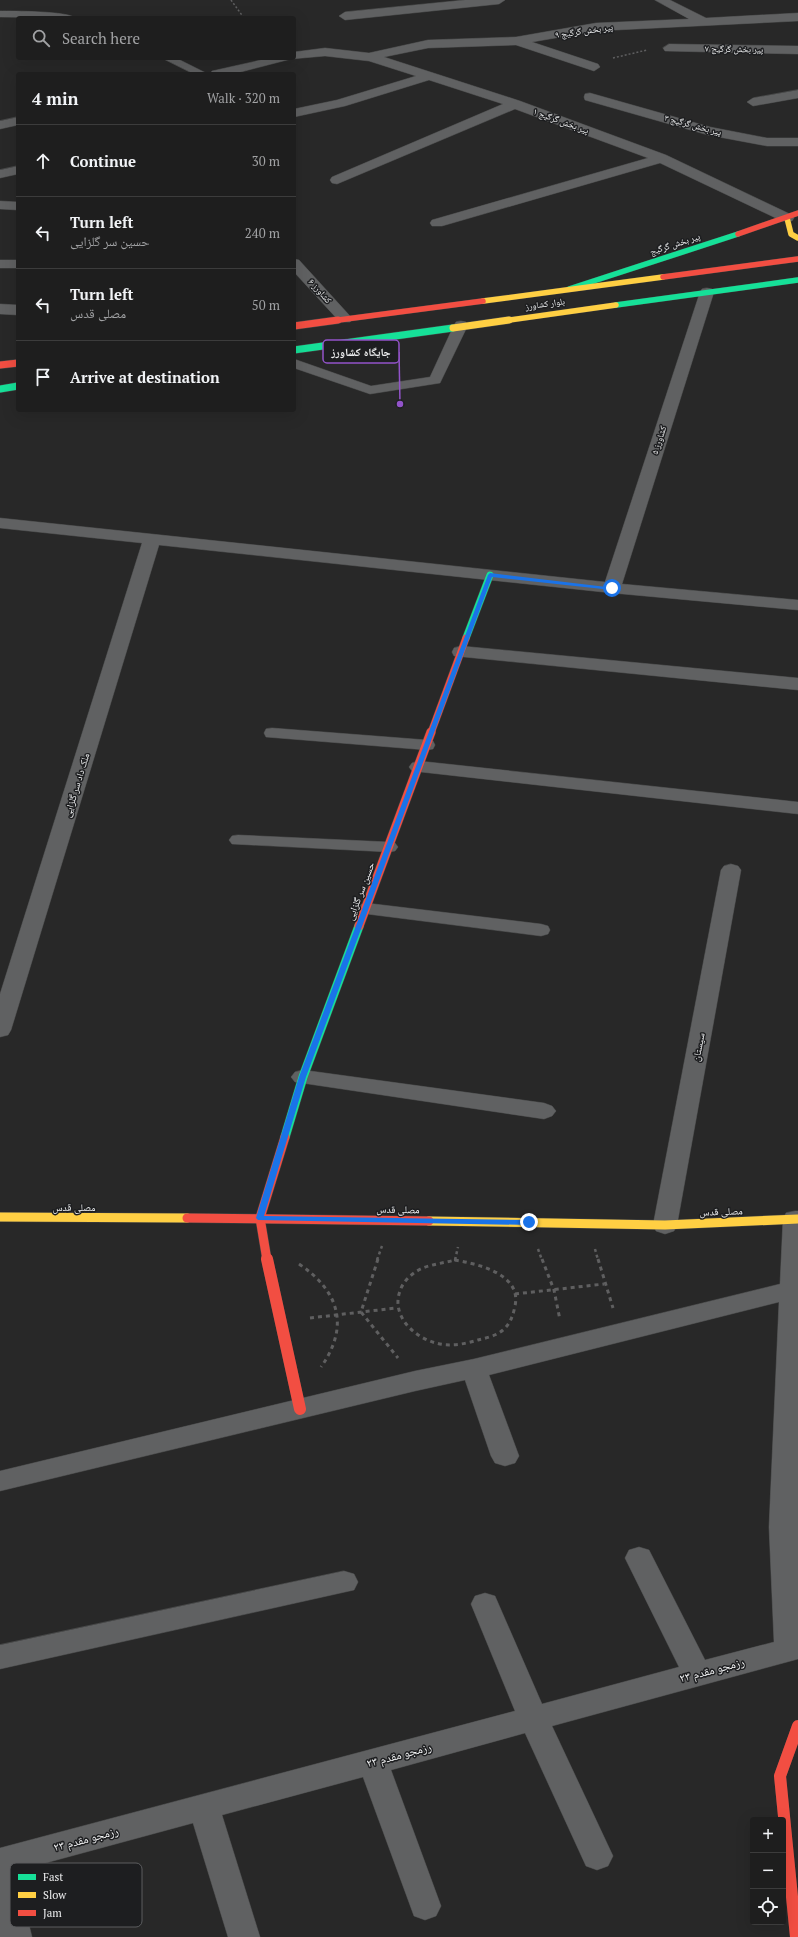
<!DOCTYPE html>
<meta charset="utf-8">
<style>
body{margin:0;font-family:"PT Serif","Noto Naskh Arabic",serif;background:#262727;color:#f1f3f6}
.controls{position:absolute;right:12px;bottom:12px;display:grid;overflow:hidden;border-radius:4px;box-shadow:0 4px 16px #0002}
.controls button{width:36px;height:36px;display:grid;place-items:center;padding:0;border:0;border-bottom:1px solid #3c3c3c;background:#1e1e1e;color:#f1f3f6;font:20px sans-serif}
.stop{position:absolute;width:12px;height:12px;margin:-9px;border:3px solid #1a73e8;border-radius:50%;background:#fff}
.stop.end{background:#1a73e8;border-color:#fff;box-shadow:0 1px 4px #0008}
.list{margin:0;padding:0;list-style:none}
h2{display:flex;justify-content:space-between;align-items:center;height:52px;margin:0;padding:0 16px;font-size:17px}
h2 small{font-size:13px;font-weight:400;color:#a1a2a4}
.list li{display:grid;grid-template-columns:26px 1fr auto;gap:12px;align-items:center;box-sizing:border-box;height:72px;padding:0 16px;border-top:1px solid #3c3c3c}
.list b{display:block;font-size:15px;white-space:nowrap}
.list p{margin:0;font-size:13px;white-space:nowrap;color:#a1a2a4}
.list em{font-size:13px;font-style:normal;color:#a1a2a4}
.icon{flex:none;width:22px;height:22px;fill:none;stroke:currentColor;stroke-width:2;stroke-linecap:round;stroke-linejoin:round}
.map{position:relative;flex:none;width:798px;height:1937px;overflow:hidden}
.search{position:absolute;background:#1e1e1e;box-shadow:0 4px 16px #0002;left:16px;top:16px;width:280px;height:44px;display:flex;align-items:center;gap:10px;box-sizing:border-box;padding:0 14px;border-radius:4px;color:#a1a2a4;font-size:15px}
.panel{position:absolute;background:#1e1e1e;box-shadow:0 4px 16px #0002;left:16px;top:72px;width:280px;height:340px;border-radius:4px}
.map>svg:first-child{display:block}
.lines{fill:none;stroke-linecap:round;stroke-linejoin:round}
.lane-casing{stroke:#454646;stroke-width:1}
.street-casing{stroke:#454646;stroke-width:1}
.fast-far2-casing{stroke:#454646;stroke-width:6}
.fast-far1-casing{stroke:#454646;stroke-width:8}
.fast-casing{stroke:#454646;stroke-width:10}
.slow-far2-casing{stroke:#454646;stroke-width:6}
.slow-far1-casing{stroke:#454646;stroke-width:8}
.slow-casing{stroke:#454646;stroke-width:10}
.jam-far3-casing{stroke:#454646;stroke-width:6}
.jam-far2-casing{stroke:#454646;stroke-width:8}
.jam-far1-casing{stroke:#454646;stroke-width:10}
.jam-casing{stroke:#454646;stroke-width:12}
.path-far2{stroke:#5f5f60;stroke-width:1.5;stroke-dasharray:2 2;stroke-linecap:butt}
.path-far1{stroke:#5f5f60;stroke-width:2.5;stroke-dasharray:3 3;stroke-linecap:butt}
.path{stroke:#5f5f60;stroke-width:3;stroke-dasharray:4 4;stroke-linecap:butt}
.lane{fill:#606162;fill-rule:evenodd}
.street{fill:#606162;fill-rule:evenodd}
.fast-far2{stroke:#16e098;stroke-width:5.5}
.fast-far1{stroke:#16e098;stroke-width:7}
.fast{stroke:#16e098;stroke-width:9}
.slow-far2{stroke:#ffcf43;stroke-width:5.5}
.slow-far1{stroke:#ffcf43;stroke-width:7}
.slow{stroke:#ffcf43;stroke-width:9}
.jam-far3{stroke:#f24e42;stroke-width:5.5}
.jam-far2{stroke:#f24e42;stroke-width:7}
.jam-far1{stroke:#f24e42;stroke-width:9}
.jam{stroke:#f24e42;stroke-width:12}
.route{fill:#1a73e8}
.labels{text-anchor:middle;stroke-width:3;stroke-linejoin:round;paint-order:stroke}
.far-street-label{font-size:9px;fill:#eff0f1;stroke:#1d1e20}
.street-label{font-size:10px;fill:#eff0f1;stroke:#1d1e20}
.near-street-label{font-size:12px;fill:#eff0f1;stroke:#1d1e20}
.key{fill:#1d1e20;stroke:#5c5d5f;stroke-width:1}
.key-label{font-size:11px;fill:#eff0f1}
.leader{fill:none;stroke:#9253c9;stroke-width:1.5}
.callout-dot{fill:#9253c9;stroke:#1d1e20;stroke-width:1.5}
.callout{fill:#1d1e20;stroke:#9253c9;stroke-width:1.5}
.callout-label{font-size:11px;text-anchor:middle;font-weight:bold;fill:#eff0f1}
</style>
<div class="map">
<svg width="798" height="1937" viewBox="0 0 798 1937">
<rect width="100%" height="100%" fill="#282828"/>
<g class="lines">
<!-- lane casing -->
<g class="lane-casing">
<g id="lane">
<path d="M0,11c13,0 69,0 75,7l-75,-1z"/>
<polygon points="162,58 176,58 208,74 194,74"/>
<polygon points="461,321 466,322 468,325 440,383 370,394 294,368 294,359 371,386 430,377 454,325 456,322"/>
<polygon points="272,728 427,740 433,741 435,745 433,749 427,750 266,737 264,733 266,729"/>
<polygon points="238,835 389,842 395,843 398,847 395,851 389,852 232,844 229,840 232,836"/>
<polygon points="366,903 541,924 548,926 550,930 548,934 541,936 359,913 357,909 359,905"/>
</g>
</g>
<!-- street casing -->
<g class="street-casing">
<g id="street">
<polygon points="465,0 505,0 499,4 345,20 339,16 345,12"/>
<polygon points="655,0 670,0 706,18 798,13 798,21 596,31 532,42 598,64 600,67 594,71 516,45 428,48 384,57 520,101 666,155 792,215 794,218 792,221 782,221 660,163 442,226 432,226 430,223 432,220 648,158 515,109 337,184 332,183 330,180 332,177 503,104 429,80 345,106 294,117 294,109 337,100 416,76 369,61 325,56 291,59 233,74 210,74 212,71 270,58 294,58 294,52 325,48 369,53 428,40 516,37 596,23 689,19"/>
<polygon points="669,44 798,46 798,54 665,51 663,48"/>
<polygon points="798,90 798,98 753,106 747,102 753,98"/>
<polygon points="590,93 710,127 767,138 798,138 798,146 767,146 708,135 585,100 584,97 585,94"/>
<polygon points="18,117 18,125 0,129 0,121"/>
<polygon points="18,166 18,174 0,178 0,170"/>
<polygon points="0,201 18,202 18,210 0,209"/>
<polygon points="294,259 299,260 350,316 353,319 350,322 340,322 294,272"/>
<rect x="0" y="260" width="18" height="8"/>
<polygon points="707,288 712,289 714,292 622,584 798,600 798,610 612,593 159,545 11,1030 8,1035 0,1037 0,994 142,543 0,528 0,518 605,582 700,292 702,289"/>
<polygon points="0,304 18,305 18,315 0,314"/>
<polygon points="461,646 798,678 798,690 454,656 452,652 454,648"/>
<polygon points="419,761 798,802 798,814 412,771 409,767 412,763"/>
<polygon points="731,864 738,866 741,870 677,1225 674,1231 665,1234 656,1231 653,1225 721,870 724,866"/>
<polygon points="303,1070 544,1103 552,1106 556,1111 552,1116 544,1119 295,1082 291,1077 295,1072"/>
<polygon points="795,1211 798,1211 798,1659 552,1726 613,1856 608,1866 597,1870 586,1866 525,1733 391,1770 441,1906 436,1916 425,1920 414,1916 363,1777 222,1815 260,1937 228,1937 193,1823 16,1871 32,1937 0,1937 0,1848 515,1711 471,1604 475,1596 485,1593 495,1596 542,1704 679,1667 625,1558 629,1550 639,1547 649,1550 705,1660 774,1642 769,1527 779,1302 489,1375 519,1456 515,1463 505,1466 495,1463 491,1456 465,1380 415,1391 0,1491 0,1471 415,1371 474,1359 780,1284 783,1219 786,1213"/>
<polygon points="344,1571 354,1574 358,1582 354,1590 0,1669 0,1645"/>
</g>
</g>
<!-- fast-far2 casing -->
<g class="fast-far2-casing">
<g id="fast-far2">
<polyline points="569,289 738,234"/>
<polyline points="616,305 798,280"/>
</g>
</g>
<!-- fast-far1 casing -->
<g class="fast-far1-casing">
<g id="fast-far1">
<polyline points="294,350 453,328"/>
<polyline points="0,389 18,386"/>
<polyline points="466,638 490,575"/>
</g>
</g>
<!-- fast casing -->
<g class="fast-casing">
<polyline id="fast" points="285,1137 303,1077 359,926"/>
</g>
<!-- slow-far2 casing -->
<g class="slow-far2-casing">
<g id="slow-far2">
<polyline points="787,218 791,234 798,238"/>
<polyline points="483,301 663,277"/>
<polyline points="502,321 616,305"/>
</g>
</g>
<!-- slow-far1 casing -->
<g class="slow-far1-casing">
<polyline id="slow-far1" points="453,328 509,320"/>
</g>
<!-- slow casing -->
<g class="slow-casing">
<g id="slow">
<polyline points="0,1217 187,1218"/>
<polyline points="429,1221 665,1225 798,1219"/>
</g>
</g>
<!-- jam-far3 casing -->
<g class="jam-far3-casing">
<g id="jam-far3">
<polyline points="738,234 798,213"/>
<polyline points="663,277 798,259"/>
<polyline points="331,321 483,301"/>
</g>
</g>
<!-- jam-far2 casing -->
<g class="jam-far2-casing">
<g id="jam-far2">
<polyline points="294,326 338,320"/>
<polyline points="0,365 18,363"/>
<polyline points="431,733 466,638"/>
</g>
</g>
<!-- jam-far1 casing -->
<g class="jam-far1-casing">
<g id="jam-far1">
<polyline points="359,926 431,732"/>
<polyline points="187,1218 429,1221"/>
<polyline points="267,1260 260,1218 285,1137"/>
</g>
</g>
<!-- jam casing -->
<g class="jam-casing">
<g id="jam">
<polyline points="267,1259 300,1409"/>
<polyline points="796,1937 780,1776 798,1726"/>
</g>
</g>
<!-- path-far2 -->
<g class="path-far2">
<polyline points="231,0 244,18"/>
<polyline points="613,58 647,50"/>
</g>
<!-- path-far1 -->
<g class="path-far1">
<polyline points="538,1249 542,1260"/>
<polyline points="595,1249 598,1260"/>
<polyline points="377,1260 382,1246"/>
<polyline points="454,1260 457,1260"/>
<polyline points="455,1260 458,1247"/>
</g>
<!-- path -->
<g class="path">
<polyline points="378,1259 361,1312 398,1358"/>
<polyline points="542,1259 554,1290 560,1320"/>
<polyline points="598,1259 613,1308"/>
<path d="M455,1260c23,4 67,14 60,46 -2,10 -5,18 -12,24 -7,6 -17,8 -25,10 -13,4 -29,7 -42,3 -23,-6 -45,-28 -36,-52 3,-10 13,-19 23,-23 10,-4 21,-5 32,-8z"/>
<path d="M299,1264c40,27 51,62 22,103"/>
<polyline points="515,1294 604,1284"/>
<polyline points="310,1318 396,1308"/>
</g>
<!-- lane -->
<use href="#lane" class="lane"/>
<!-- street -->
<use href="#street" class="street"/>
<!-- fast-far2 -->
<use href="#fast-far2" class="fast-far2"/>
<!-- fast-far1 -->
<use href="#fast-far1" class="fast-far1"/>
<!-- fast -->
<use href="#fast" class="fast"/>
<!-- slow-far2 -->
<use href="#slow-far2" class="slow-far2"/>
<!-- slow-far1 -->
<use href="#slow-far1" class="slow-far1"/>
<!-- slow -->
<use href="#slow" class="slow"/>
<!-- jam-far3 -->
<use href="#jam-far3" class="jam-far3"/>
<!-- jam-far2 -->
<use href="#jam-far2" class="jam-far2"/>
<!-- jam-far1 -->
<use href="#jam-far1" class="jam-far1"/>
<!-- jam -->
<use href="#jam" class="jam"/>
</g>
<!-- route -->
<polygon class="route" points="490,573 615,588 612,590 492,577 306,1077 264,1216 529,1220 532,1222 529,1225 258,1220 256,1218 299,1077 488,575"/>
<g class="labels">
<!-- far-street labels -->
<g class="far-street-label">
<text transform="translate(584 31) rotate(-8)" y="3">پیر بخش گرگیج ۹</text>
<text transform="translate(734 49) rotate(1)" y="3">پیر بخش گرگیج ۷</text>
<text transform="translate(561 121) rotate(20)" y="3">پیر بخش گرگیج ۱</text>
<text transform="translate(693 125) rotate(15)" y="3">پیر بخش گرگیج ۳</text>
<text transform="translate(675 244) rotate(-18)" y="3">پیر بخش گرگیج</text>
<text transform="translate(320 291) rotate(48)" y="3">کشاورز ۶</text>
<text transform="translate(545 304) rotate(-8)" y="3">بلوار کشاورز</text>
<text transform="translate(659 440) rotate(-72)" y="3">کشاورز ۵</text>
</g>
<!-- street labels -->
<g class="street-label">
<text transform="translate(76 785) rotate(-73)" y="4">ملک داد سر گلزایی</text>
<text transform="translate(360 891) rotate(-69)" y="4">حسین سر گلزایی</text>
<text transform="translate(698 1047) rotate(-79)" y="4">سیستان</text>
<text x="74" y="1211">مصلی قدس</text>
<text transform="translate(398 1209) rotate(1)" y="4">مصلی قدس</text>
<text transform="translate(721 1211) rotate(-2)" y="4">مصلی قدس</text>
</g>
<!-- near-street labels -->
<g class="near-street-label">
<text transform="translate(712 1670) rotate(-15)" y="4">رزمجو مقدم ۲۳</text>
<text transform="translate(399 1755) rotate(-15)" y="4">رزمجو مقدم ۲۳</text>
<text transform="translate(86 1839) rotate(-15)" y="4">رزمجو مقدم ۲۳</text>
</g>
</g>
<!-- legend -->
<rect x="10" y="1863" width="132" height="64" rx="6" class="key"/>
<rect x="18" y="1874" width="18" height="6" fill="#16e098"/>
<rect x="18" y="1892" width="18" height="6" fill="#ffcf43"/>
<rect x="18" y="1910" width="18" height="6" fill="#f24e42"/>
<g class="key-label">
<text x="43" y="1881">Fast</text>
<text x="43" y="1899">Slow</text>
<text x="43" y="1917">Jam</text>
</g>
<!-- callouts -->
<path class="leader" d="M400 404L399 352"/>
<circle class="callout-dot" cx="400" cy="404" r="4"/>
<rect class="callout" x="323" y="340" width="76" height="23" rx="4"/>
<g class="callout-label">
<text x="361" y="356">جایگاه کشاورز</text>
</g>
</svg>
<div class="controls">
<button>+</button>
<button>−</button>
<button><svg class="icon" aria-label="locate" viewBox="0 0 24 24"><circle cx="12" cy="12" r="6"/><path d="M12 2v4M12 18v4M2 12h4M18 12h4"/></svg></button>
</div>
<div class="stop" style="left:612px;top:588px"></div>
<div class="stop end" style="left:529px;top:1222px"></div>
<div class="search"><svg class="icon" aria-label="search" viewBox="0 0 24 24"><circle cx="10" cy="10" r="6"/><path d="M15 15l6 6"/></svg>Search here</div>
<section class="panel">
<h2>4 min<small>Walk · 320 m</small></h2>
<ul class="list">
<li><svg class="icon" aria-label="ahead" viewBox="0 0 24 24"><path d="M12 20V5M6 11l6-6 6 6"/></svg><div><b>Continue</b></div><em>30 m</em></li>
<li><svg class="icon" aria-label="left" viewBox="0 0 24 24"><path d="M17 20v-9H6M10 6l-5 5 5 5"/></svg><div><b>Turn left</b><p>حسین سر گلزایی</p></div><em>240 m</em></li>
<li><svg class="icon" aria-label="left" viewBox="0 0 24 24"><path d="M17 20v-9H6M10 6l-5 5 5 5"/></svg><div><b>Turn left</b><p>مصلی قدس</p></div><em>50 m</em></li>
<li><svg class="icon" aria-label="arrive" viewBox="0 0 24 24"><path d="M6 21V4h12l-3 4 3 4H6"/></svg><div><b>Arrive at destination</b></div></li>
</ul>
</section>
</div>
